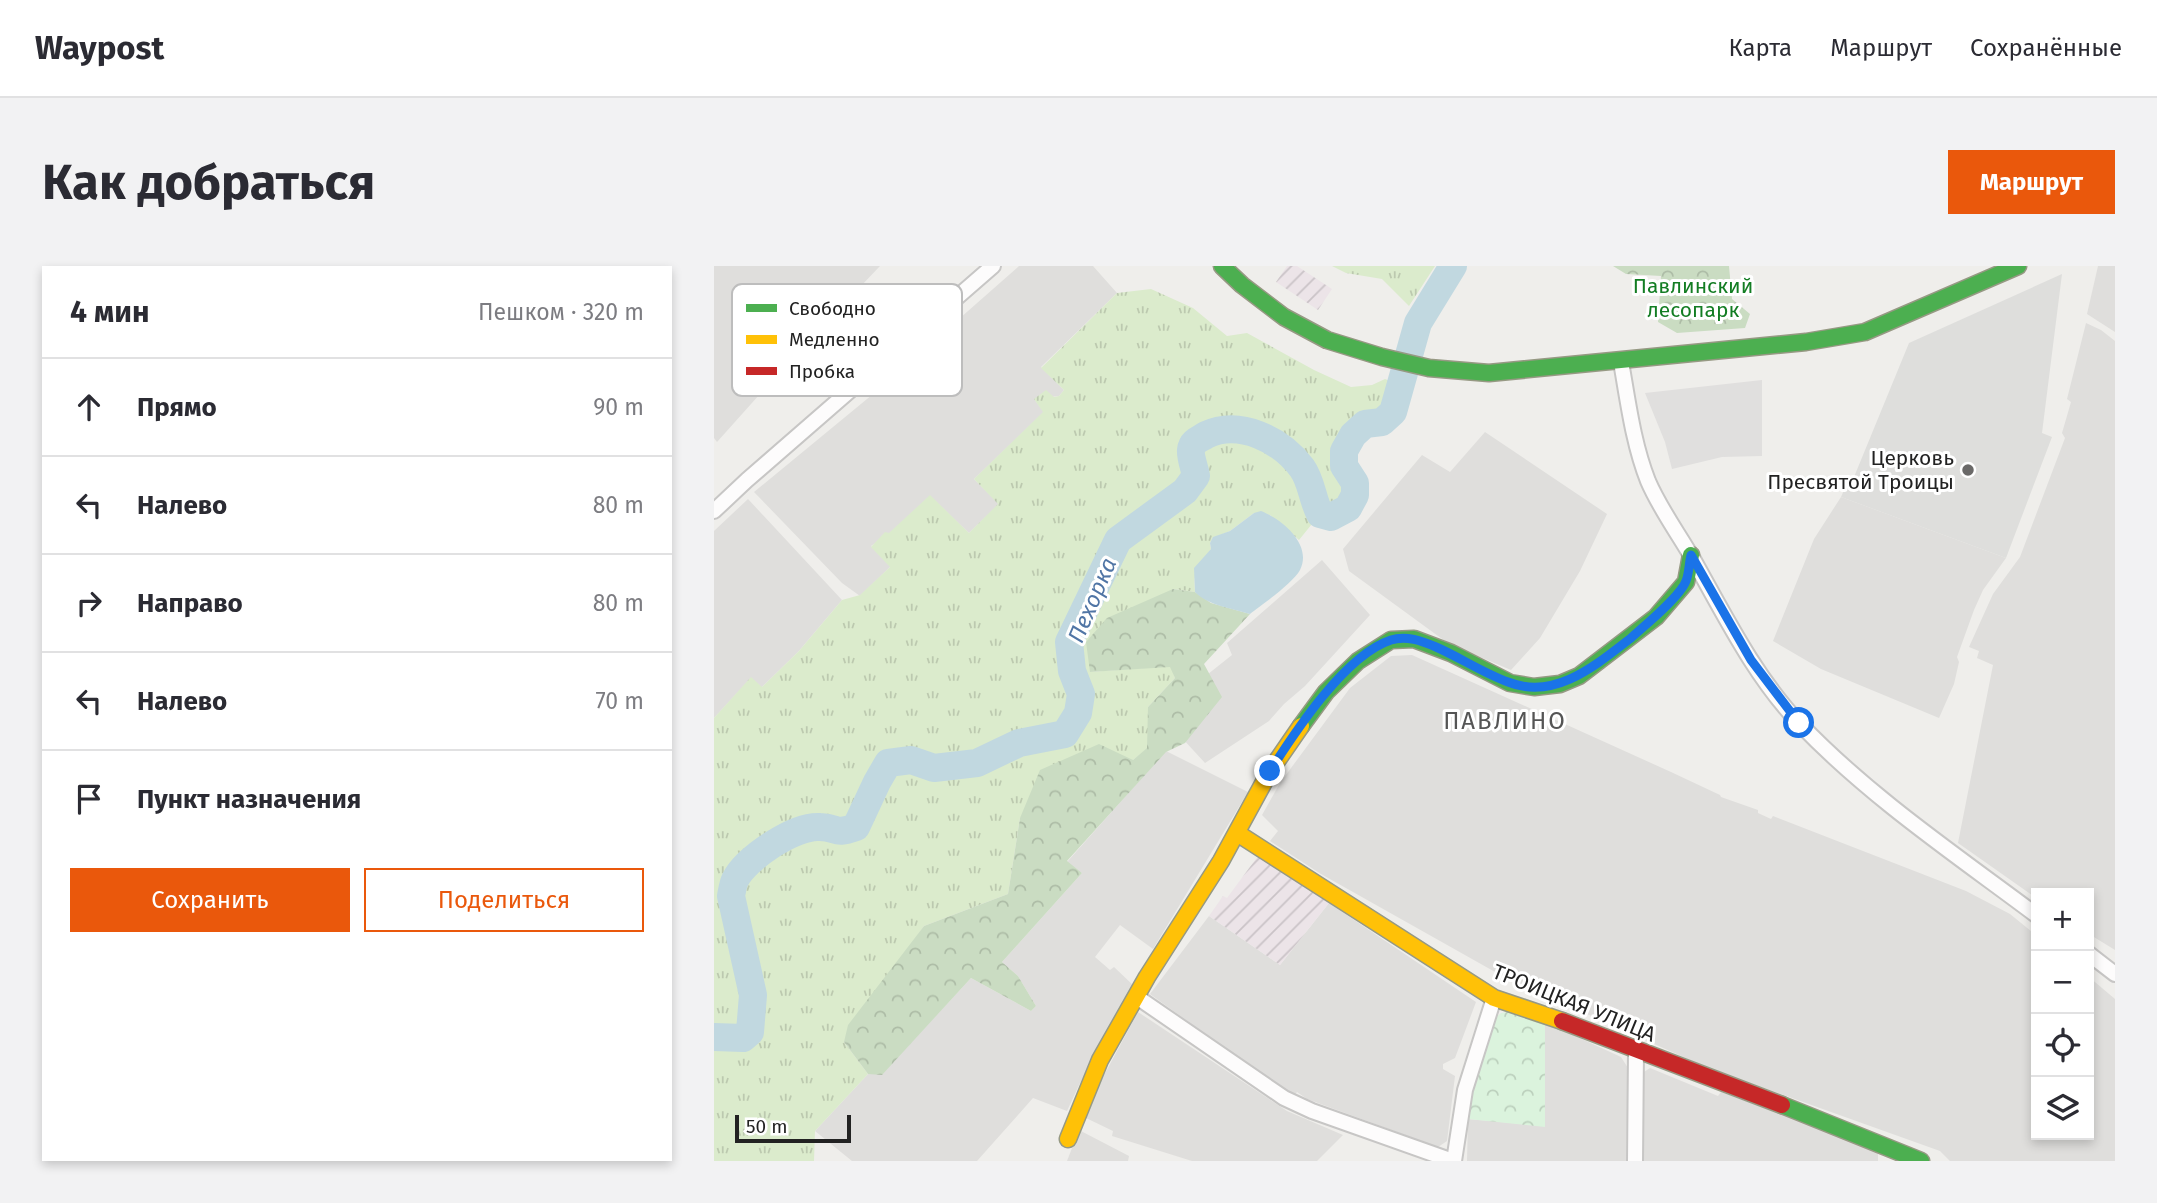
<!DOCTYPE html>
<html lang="ru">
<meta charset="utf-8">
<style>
body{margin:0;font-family:"Fira Sans",sans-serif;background:#f2f2f3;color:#2b2b33}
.controls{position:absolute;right:21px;bottom:21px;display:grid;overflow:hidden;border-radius:0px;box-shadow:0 4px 10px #0003}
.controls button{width:63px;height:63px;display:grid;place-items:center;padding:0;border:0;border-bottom:2px solid #e1e1e2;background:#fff;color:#2b2b33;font:35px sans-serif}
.scale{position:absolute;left:21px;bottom:18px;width:116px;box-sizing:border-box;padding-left:7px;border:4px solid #222;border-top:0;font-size:19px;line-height:24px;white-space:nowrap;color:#222;-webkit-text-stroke:5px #fff;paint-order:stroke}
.stop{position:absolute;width:21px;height:21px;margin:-16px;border:5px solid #1a73e8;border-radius:50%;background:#fff}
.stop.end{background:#1a73e8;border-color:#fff;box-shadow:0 2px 7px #0008}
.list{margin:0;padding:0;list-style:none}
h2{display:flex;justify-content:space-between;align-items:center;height:91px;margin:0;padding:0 28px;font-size:30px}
h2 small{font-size:23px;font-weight:400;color:#7c7c81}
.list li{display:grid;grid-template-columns:46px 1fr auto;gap:21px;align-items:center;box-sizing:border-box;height:98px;padding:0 28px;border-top:2px solid #e1e1e2}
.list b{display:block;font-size:26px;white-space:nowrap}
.list em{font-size:23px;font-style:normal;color:#7c7c81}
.actions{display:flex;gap:14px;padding:21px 28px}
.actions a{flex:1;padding:16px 0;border:2px solid #ea580c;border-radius:0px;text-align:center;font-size:24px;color:#ea580c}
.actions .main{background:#ea580c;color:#fff}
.icon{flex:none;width:38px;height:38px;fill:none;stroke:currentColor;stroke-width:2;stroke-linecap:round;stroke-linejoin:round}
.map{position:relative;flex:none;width:1401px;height:895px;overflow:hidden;border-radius:0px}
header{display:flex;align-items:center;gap:42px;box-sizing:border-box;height:98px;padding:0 35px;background:#fff;border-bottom:2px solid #e1e1e2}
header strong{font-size:33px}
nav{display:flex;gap:38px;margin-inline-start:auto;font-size:24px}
.intro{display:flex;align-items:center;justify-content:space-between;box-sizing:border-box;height:168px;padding:0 42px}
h1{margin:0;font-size:49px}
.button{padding:18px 32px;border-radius:0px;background:#ea580c;color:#fff;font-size:24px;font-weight:700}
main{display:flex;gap:42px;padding:0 42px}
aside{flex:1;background:#fff;border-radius:0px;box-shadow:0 4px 10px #0003}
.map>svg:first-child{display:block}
.residential{fill:#dfdedc}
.industrial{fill:url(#industrial-furrows)}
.religious{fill:#dededc}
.grass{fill:url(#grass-tufts)}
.forest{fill:url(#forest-crowns)}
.park{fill:url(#park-crowns)}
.parking{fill:#e0dfde}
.water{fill:#c1d8e0}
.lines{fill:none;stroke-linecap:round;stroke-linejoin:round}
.river{stroke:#c1d8e0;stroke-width:28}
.street-casing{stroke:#c7c6c5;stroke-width:18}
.fast-casing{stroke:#969983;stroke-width:19}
.slow-casing{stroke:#969983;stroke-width:19}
.jam-casing{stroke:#969983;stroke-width:19}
.street{stroke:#fdfcfc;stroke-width:14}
.fast{stroke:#4caf50;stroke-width:16}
.slow{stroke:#ffc107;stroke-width:16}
.jam{stroke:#c62828;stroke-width:16}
.route{stroke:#1a73e8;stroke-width:9}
.poi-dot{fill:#6a6968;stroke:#fff;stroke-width:2.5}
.labels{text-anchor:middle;stroke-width:6;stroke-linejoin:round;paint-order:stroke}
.park-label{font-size:21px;fill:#137d23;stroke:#fff}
.poi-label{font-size:21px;fill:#222;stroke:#fff;text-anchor:end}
.street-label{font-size:21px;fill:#222;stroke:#fff}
.water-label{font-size:23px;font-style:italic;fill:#5075a5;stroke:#fff}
.quarter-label{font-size:24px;letter-spacing:2px;fill:#555;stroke:#fff}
.key{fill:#fff;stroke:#bdbdbd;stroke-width:2}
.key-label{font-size:19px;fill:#222}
</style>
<header>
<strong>Waypost</strong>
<nav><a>Карта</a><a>Маршрут</a><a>Сохранённые</a></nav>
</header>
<div class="intro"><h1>Как добраться</h1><a class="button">Маршрут</a></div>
<main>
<aside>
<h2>4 мин<small>Пешком · 320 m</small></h2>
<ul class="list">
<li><svg class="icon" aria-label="ahead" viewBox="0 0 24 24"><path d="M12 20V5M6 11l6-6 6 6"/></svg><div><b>Прямо</b></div><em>90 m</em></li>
<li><svg class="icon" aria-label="left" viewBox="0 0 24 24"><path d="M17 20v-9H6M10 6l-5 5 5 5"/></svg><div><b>Налево</b></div><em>80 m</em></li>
<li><svg class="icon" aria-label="right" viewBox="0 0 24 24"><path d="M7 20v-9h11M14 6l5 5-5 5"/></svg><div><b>Направо</b></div><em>80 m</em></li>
<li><svg class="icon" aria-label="left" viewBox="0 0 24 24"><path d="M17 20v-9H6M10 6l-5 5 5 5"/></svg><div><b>Налево</b></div><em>70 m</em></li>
<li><svg class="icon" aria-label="arrive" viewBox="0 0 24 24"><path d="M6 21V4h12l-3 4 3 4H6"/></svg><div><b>Пункт назначения</b></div></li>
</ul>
<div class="actions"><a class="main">Сохранить</a><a>Поделиться</a></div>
</aside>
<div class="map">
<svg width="1401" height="895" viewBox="0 0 1401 895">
<defs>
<pattern id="industrial-furrows" width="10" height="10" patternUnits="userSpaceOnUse" patternTransform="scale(1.75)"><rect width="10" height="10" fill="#ece4e8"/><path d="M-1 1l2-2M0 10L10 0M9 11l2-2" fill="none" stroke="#cac3c7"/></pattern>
<pattern id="grass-tufts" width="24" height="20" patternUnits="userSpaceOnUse" patternTransform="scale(1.75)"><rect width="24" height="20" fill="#dbebcc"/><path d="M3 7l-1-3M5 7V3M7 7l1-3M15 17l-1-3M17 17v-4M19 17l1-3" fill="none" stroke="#bcc9af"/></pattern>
<pattern id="forest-crowns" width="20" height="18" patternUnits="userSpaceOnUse" patternTransform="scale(1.75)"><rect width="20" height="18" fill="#cadcc2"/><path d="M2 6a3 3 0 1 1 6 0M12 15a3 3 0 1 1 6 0" fill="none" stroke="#adbca6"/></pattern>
<pattern id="park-crowns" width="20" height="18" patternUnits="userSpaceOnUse" patternTransform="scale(1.75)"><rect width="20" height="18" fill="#dbf3dd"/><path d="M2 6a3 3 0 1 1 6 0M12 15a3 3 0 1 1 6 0" fill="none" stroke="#bcd0bd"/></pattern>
</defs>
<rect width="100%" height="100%" fill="#efeeeb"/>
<!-- residential -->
<g class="residential">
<polygon points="0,0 166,0 147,20 131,33 3,176 0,172"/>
<polygon points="305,0 379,0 403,27 327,101 350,124 345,130 320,133 330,146 260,213 285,238 255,267 216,230 175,268 157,280 177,300 146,330 128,317 40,226 170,119"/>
<polygon points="1384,0 1401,0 1401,66 1373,48"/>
<polygon points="1372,57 1387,64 1401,75 1401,684 1375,668 1375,627 1322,627 1322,632 1244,577 1279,399 1263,392 1265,385 1255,381 1279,328 1306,291 1351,172 1348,167 1357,136 1353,133"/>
<polygon points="771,166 893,248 866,305 826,372 797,404 735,378 635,305 629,283 708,189 736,206"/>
<polygon points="1127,231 1292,292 1269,324 1260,344 1243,391 1245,396 1240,418 1225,452 1107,403 1059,375 1100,273"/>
<polygon points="34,233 128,334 85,385 47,422 37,412 0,452 0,265"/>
<polygon points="608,294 656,349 591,420 570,438 555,455 491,497 445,447 518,389 513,377"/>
<polygon points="698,389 957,506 1006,529 1007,531 1044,544 1044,547 1057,553 1059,550 1252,625 1296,648 1322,669 1322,869 1375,869 1375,711 1401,733 1401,895 1236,895 1226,885 994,802 790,711 607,608 556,575 564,565 548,549 566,517 636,422 677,390"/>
<polygon points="452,485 534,526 439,683 406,659 381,691 396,704 400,701 420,720 366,817 353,845 319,832 263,895 138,895 101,865 154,808 168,808 257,712 317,745 322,740 304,710 288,696 368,607 353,596"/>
<polygon points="615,637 762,736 741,792 729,798 729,803 741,810 733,875 724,881 593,833 583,826 581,829 534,799 436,728 495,650 566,699"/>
<polygon points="424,746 573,845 629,869 603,895 478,895 398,870 399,865 372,852 389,811"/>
<polygon points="831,756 907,791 914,802 912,895 753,895 754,853 831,860"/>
<polygon points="936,802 1004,830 1007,826 1159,882 1164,888 1164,895 929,895 930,806"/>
<polygon points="365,864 415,890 414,895 353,895"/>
</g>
<!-- industrial -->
<g class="industrial">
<polygon points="573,0 583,0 618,23 604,44 562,16"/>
<polygon points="544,590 615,637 566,699 495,650 509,630 513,632"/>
</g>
<!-- religious -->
<polygon class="religious" points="1348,8 1328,167 1338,171 1292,292 1127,231 1136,210 1140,211 1195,77"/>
<!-- grass -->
<g class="grass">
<polygon points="618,0 721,0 695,40 668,13 632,7"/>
<path d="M437,23l42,19 34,28 20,-3 67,37 37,17 21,-2 13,-6 8,3 -8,25 -22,7 -15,18 -10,16 2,24 8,15 -5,13 -23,14 -21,26 -29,-25 -16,-2 -24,18 -17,7 -3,5 1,6c-12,18 -18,18 -16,43l-22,-3 -83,83 81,-6 4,12 -27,29v41l-15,12 -113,58 -12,76 -84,32 -80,116 24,32 -53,57 -1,30h-100v-443l37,-41 11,10 37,-36 43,-51 18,-5 30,-28 -19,-20 14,-15 4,1 41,-38 39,38 29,-29 -24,-25 69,-67 -9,-13 12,-9 8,7 5,-1 5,-6 -23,-22 76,-75z"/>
</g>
<!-- forest -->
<g class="forest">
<polygon points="899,0 1015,0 1018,33 1036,48 1031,62 963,67 944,56 947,10 912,8"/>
<polygon points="459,323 481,326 497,337 536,348 490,398 508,431 471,477 452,486 353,595 368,607 288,696 304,710 322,740 317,745 257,712 168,809 154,808 130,776 134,759 210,660 294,628 306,552 326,504 385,478 419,494 433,482 434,441 461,412 456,401 376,406 372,376 393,352"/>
</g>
<!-- park -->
<polygon class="park" points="799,745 831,756 831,861 754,853 757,825 779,754 787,747"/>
<!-- parking -->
<polygon class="parking" points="1048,114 1048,190 1008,191 958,203 951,176 931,127"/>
<!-- water -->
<path class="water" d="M547,245c20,8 52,33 39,59 -7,13 -37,34 -50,44 -19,-6 -41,-8 -55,-22l-1,-24 17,-19 -1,-6 3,-6 17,-6 24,-18z"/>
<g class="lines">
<!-- river -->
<path class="river" d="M0,771l29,1 7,-6 3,-37 -22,-99c1,-5 2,-12 4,-16 11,-22 60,-55 85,-53 20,1 13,8 36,0l21,-45 11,-19 23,-3 23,8 43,-5 42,-20 46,-9 13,-21 3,-19 -9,-23 -3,-29 49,-102 67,-49 11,-15c-1,-7 -6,-19 -5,-26 1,-9 9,-11 15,-15 34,-16 75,5 96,33 10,14 10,31 18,46l11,3 17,-9 7,-13v-12l-11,-17v-15l9,-16 12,-11 17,-2 11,-10 25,-89 35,-57"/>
<!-- street casing -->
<g class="street-casing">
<g id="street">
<path d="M907,96c7,39 12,81 27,119 12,28 30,52 45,78 32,57 62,118 107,165 70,73 156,131 236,191"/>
<polyline points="0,245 33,214 279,0"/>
<polyline points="1375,688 1401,708"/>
<polyline points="423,731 570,832 598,845 739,895"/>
<polyline points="740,895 751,824 780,732"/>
<polyline points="921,895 922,785"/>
</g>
</g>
<!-- fast casing -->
<g class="fast-casing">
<g id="fast">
<polyline points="508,0 528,19 570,51 613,74 668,91 715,102 775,107 1092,76 1151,66 1304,0"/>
<polyline points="587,460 612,426 644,395 677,374 700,373 737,387 796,417 820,421 846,418 865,410 942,351 972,316 977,289"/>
<polyline points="1068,839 1207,895"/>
</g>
</g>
<!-- slow casing -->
<g class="slow-casing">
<g id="slow">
<polyline points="523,567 780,732 848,755"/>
<polyline points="354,873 386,794 433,711 507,595 556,505 587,460"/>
</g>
</g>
<!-- jam casing -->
<g class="jam-casing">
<polyline id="jam" points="848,755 1068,839"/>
</g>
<!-- street -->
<use href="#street" class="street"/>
<!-- fast -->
<use href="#fast" class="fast"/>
<!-- slow -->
<use href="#slow" class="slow"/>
<!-- jam -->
<use href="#jam" class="jam"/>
</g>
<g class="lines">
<!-- route -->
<path class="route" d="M556,505c25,-39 75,-116 121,-131 15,-5 31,1 45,7 25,11 47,26 72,35 47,19 88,-17 123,-44 13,-12 49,-41 55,-57 3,-7 3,-18 5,-26l60,105 48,63"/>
</g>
<!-- markers -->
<circle class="poi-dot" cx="1254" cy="204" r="7"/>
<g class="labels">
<!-- park labels -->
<g class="park-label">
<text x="979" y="27">Павлинский<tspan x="979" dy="24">лесопарк</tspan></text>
</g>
<!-- poi labels -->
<g class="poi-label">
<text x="1240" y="199">Церковь<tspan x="1240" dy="24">Пресвятой Троицы</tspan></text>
</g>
<!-- street labels -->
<g class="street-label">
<text transform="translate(860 737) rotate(22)" y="7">ТРОИЦКАЯ УЛИЦА</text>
</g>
<!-- water labels -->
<g class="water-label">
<text transform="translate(378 334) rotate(-67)" y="8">Пехорка</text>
</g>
<!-- quarter labels -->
<g class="quarter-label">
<text x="791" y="463">ПАВЛИНО</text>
</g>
</g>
<!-- legend -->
<rect x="18" y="18" width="230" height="112" rx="10" class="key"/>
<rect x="32" y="38" width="31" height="8" fill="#4caf50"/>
<rect x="32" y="69" width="31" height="9" fill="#ffc107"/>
<rect x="32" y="101" width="31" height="8" fill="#c62828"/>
<g class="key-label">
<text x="75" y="49">Свободно</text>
<text x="75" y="80">Медленно</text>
<text x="75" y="112">Пробка</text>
</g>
</svg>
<div class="controls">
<button>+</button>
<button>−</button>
<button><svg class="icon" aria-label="locate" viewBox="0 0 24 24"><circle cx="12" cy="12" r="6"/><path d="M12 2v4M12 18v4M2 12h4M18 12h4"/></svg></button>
<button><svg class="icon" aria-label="layers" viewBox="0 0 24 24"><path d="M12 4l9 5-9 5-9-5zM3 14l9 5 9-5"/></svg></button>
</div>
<div class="scale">50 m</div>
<div class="stop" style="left:1085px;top:457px"></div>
<div class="stop end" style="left:556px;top:505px"></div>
</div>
</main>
